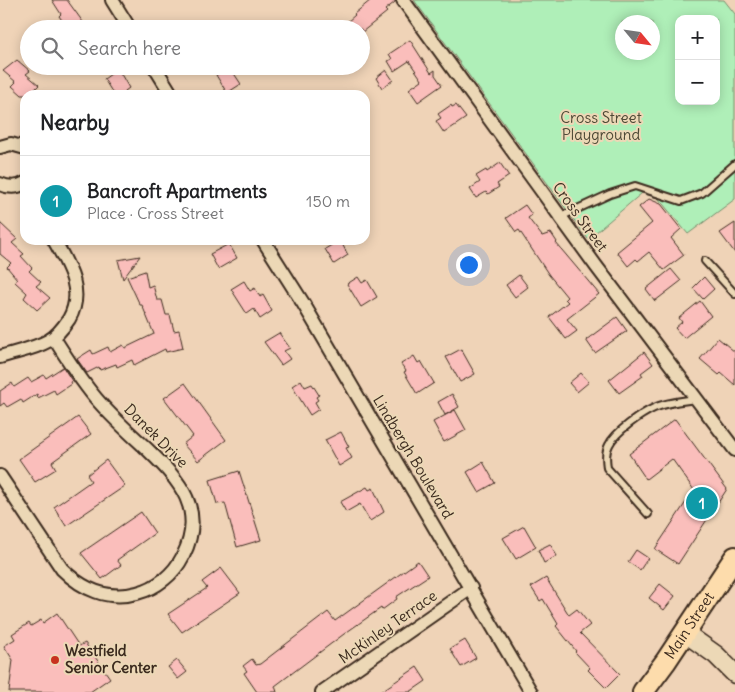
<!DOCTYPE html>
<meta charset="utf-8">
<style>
body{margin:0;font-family:Delius,sans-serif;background:#f6f6f6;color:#202124}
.controls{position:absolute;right:15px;top:15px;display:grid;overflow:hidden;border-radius:10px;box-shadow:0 2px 12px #0003}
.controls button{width:45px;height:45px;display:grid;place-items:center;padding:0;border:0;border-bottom:1px solid #e0e0e0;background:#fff;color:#202124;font:25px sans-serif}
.compass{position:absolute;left:615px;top:15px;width:45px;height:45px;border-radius:50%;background:#fff;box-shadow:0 2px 12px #0003;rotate:119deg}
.you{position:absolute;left:468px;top:264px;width:18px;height:18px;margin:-12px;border:4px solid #fff;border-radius:50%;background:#1a73e8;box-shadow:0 0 0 8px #1a73e833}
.badge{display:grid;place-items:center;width:32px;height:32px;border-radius:50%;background:#c8321e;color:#fff;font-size:16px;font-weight:700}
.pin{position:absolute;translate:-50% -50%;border:2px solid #fff;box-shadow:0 1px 5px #0006}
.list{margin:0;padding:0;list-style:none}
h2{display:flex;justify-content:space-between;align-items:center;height:65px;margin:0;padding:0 20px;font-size:21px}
h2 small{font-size:16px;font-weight:400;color:#757577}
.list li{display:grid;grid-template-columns:32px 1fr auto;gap:15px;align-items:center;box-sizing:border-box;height:90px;padding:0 20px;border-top:1px solid #e0e0e0}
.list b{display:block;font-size:19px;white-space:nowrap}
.list p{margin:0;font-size:16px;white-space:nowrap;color:#757577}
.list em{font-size:16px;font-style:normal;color:#757577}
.icon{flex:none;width:28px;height:28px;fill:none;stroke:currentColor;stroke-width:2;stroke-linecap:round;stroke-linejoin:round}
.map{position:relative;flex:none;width:735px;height:692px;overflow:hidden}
.search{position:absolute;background:#fff;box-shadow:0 2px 12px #0003;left:20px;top:20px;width:350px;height:55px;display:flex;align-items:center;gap:12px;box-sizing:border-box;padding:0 18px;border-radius:28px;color:#757577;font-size:19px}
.panel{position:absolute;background:#fff;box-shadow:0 2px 12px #0003;left:20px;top:90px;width:350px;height:155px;border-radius:15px}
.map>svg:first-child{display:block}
.green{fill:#afefb8;stroke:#758c6b;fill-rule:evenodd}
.building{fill:#fabebb;stroke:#3b2a1e}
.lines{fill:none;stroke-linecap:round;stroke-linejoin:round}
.lane-casing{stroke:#3b2a1e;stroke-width:10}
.street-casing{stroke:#3b2a1e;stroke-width:16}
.secondary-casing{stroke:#3b2a1e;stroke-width:21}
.primary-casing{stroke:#3b2a1e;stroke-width:24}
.lane{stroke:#ecd8b6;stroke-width:6}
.street{stroke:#ecd8b6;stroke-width:12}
.secondary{stroke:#ecd8b6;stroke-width:18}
.primary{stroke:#fddcac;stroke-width:20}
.poi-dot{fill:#c8321e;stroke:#ecd8b6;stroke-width:2}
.labels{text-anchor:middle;stroke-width:4;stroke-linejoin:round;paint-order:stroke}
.park-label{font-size:15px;fill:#4c4835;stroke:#ecd8b6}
.street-label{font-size:15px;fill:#3b2a1e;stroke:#ecd8b6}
.poi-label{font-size:15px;font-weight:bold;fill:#3b2a1e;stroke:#ecd8b6;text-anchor:start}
</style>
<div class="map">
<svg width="735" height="692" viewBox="0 0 735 692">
<rect width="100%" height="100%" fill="#efd3b7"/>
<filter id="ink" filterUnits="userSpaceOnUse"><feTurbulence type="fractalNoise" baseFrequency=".02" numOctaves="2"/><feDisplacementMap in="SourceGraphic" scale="10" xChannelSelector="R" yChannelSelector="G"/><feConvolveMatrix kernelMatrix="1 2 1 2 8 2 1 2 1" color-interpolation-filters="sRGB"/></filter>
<g filter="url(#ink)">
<!-- green -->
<path class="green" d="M414,0h310l11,14v185l-47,35 -30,-36 -16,-5 -54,46zM679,19h37v82h-37zM622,22h30v30h-30z"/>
<!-- building -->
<g class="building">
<polygon points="52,0 67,0 88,29 68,29 59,16 61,14"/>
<polygon points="371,0 395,0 395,2 385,10 387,12 362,32 361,29 339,29 355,15 354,14"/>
<polygon points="410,40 431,73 435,70 435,75 442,85 418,102 409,89 422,80 409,61 394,71 388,61 392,59 389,54"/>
<polygon points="17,60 30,71 26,74 39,85 35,89 41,95 22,95 12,86 16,82 3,71"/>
<polygon points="216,66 229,66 241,84 227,93 216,75 220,73"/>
<polygon points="118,69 129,88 125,91 127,95 114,95 104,79"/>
<polygon points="386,70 393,80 382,88 376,78"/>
<polygon points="451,105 452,107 456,105 466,118 444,133 436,121 441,118 438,114"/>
<polygon points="500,163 509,176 497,184 499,187 488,194 486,192 476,198 470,189 480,182 476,176 486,170 487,172"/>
<polygon points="649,199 661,204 681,229 671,238 684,255 664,270 649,252 638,261 636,259 628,266 617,252 652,223 639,207"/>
<polygon points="525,205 532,215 528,218 542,236 551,233 557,242 556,243 599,294 567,319 577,331 566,339 549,317 568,302 565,299 567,297 549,275 519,230 516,232 506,218"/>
<polygon points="0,223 17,239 12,243 24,254 21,256 32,268 29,271 41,282 36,286 50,298 37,310 24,298 27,293 15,282 17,279 7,267 11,263 0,254"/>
<polygon points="735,223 735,253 720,233"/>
<polygon points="340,240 348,255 334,264 325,249"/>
<polygon points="229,244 237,258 218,269 210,254"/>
<polygon points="140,256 123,279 118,260"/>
<polygon points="671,269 681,281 655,301 646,289"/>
<polygon points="145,271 148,287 153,285 157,300 162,300 166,315 170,315 174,331 179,330 183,348 166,352 165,349 134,365 132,360 117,367 116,364 100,370 99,367 87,373 77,359 83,355 91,350 93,354 108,347 110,352 123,345 125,348 154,334 142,305 140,305 127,277"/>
<polygon points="519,275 528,287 515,297 506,285"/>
<polygon points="358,277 362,283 367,280 377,297 361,307 347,284"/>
<polygon points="704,277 714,289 703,299 693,288"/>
<polygon points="244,281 250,291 255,288 260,297 263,295 272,311 260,319 254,309 247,314 231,289"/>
<polygon points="700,301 711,316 684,338 675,328 682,322 679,318"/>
<polygon points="617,317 627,331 595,353 586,340"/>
<polygon points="279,333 290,348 284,351 290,359 281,365 264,342"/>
<polygon points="718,338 735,352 735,385 721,373 719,375 700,359"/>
<polygon points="461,349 475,374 460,382 446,357"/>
<polygon points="644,352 653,364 641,373 643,376 619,393 609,380"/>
<polygon points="414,356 418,363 421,361 434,383 417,394 404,372 406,371 401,364"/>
<polygon points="63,367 72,381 70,382 71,384 56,394 54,390 38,398 37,394 23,403 21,399 7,407 4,403 0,406 0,391 12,383 14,387 28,378 31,382 44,375 46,378"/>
<polygon points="581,373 589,382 577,392 569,383"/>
<polygon points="301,380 305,387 312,384 319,395 316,397 318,400 315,402 319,409 310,415 292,386"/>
<polygon points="185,383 226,440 198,461 183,444 193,436 164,398"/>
<polygon points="452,394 459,407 445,415 438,402"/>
<polygon points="455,410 466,430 444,442 433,422"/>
<polygon points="78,417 91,434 52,462 56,469 35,482 19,459"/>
<polygon points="675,419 727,489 678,564 655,549 694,490 672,459 646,479 629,454"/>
<polygon points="341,432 349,447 346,448 352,458 339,466 325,440"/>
<polygon points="106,460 125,486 66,526 54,507 91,481 87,475"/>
<polygon points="483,462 495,483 479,492 467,472"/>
<polygon points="239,471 261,540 237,547 225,503 217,504 210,480"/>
<polygon points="367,487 369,490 373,488 384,512 370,521 360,504 346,512 340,502"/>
<polygon points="141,512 155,533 117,560 121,565 102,579 81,553"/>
<polygon points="524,526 536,547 516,559 503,538"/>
<polygon points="550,544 557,556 544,563 538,550"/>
<polygon points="636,550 648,558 640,570 628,562"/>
<polygon points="418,561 428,576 396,597 397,599 382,610 381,608 344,634 275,686 277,692 257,692 244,673 247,671 243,666 252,659 256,665 260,664 328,612 335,621"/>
<polygon points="221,568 240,593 182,632 168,614 207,588 202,582"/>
<polygon points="546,578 569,615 577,609 590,625 580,633 620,674 606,688 588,670 590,668 575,652 576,651 556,626 558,624 543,599 540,601 531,587"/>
<polygon points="660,584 675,596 664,610 649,598"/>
<polygon points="57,613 79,646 85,643 110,678 90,692 9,692 13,660 4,646 15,639 12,634 29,623 31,626 41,620 43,623"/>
<polygon points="465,640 476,658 461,667 450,649"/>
<polygon points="177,660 187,672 178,679 168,667"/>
<polygon points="417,667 426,681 410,692 380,692"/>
</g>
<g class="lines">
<!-- lane casing -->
<g class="lane-casing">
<g id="lane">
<polyline points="560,217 610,194 635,186 681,201 702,193 735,164"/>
<polyline points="705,261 735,294"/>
<path d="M648,514l-41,-46c-1,-8 -2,-16 2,-23 6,-13 32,-31 45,-37 13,-6 28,-7 42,-9"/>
</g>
</g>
<!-- street casing -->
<g class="street-casing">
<g id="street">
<polyline points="112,0 130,29"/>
<polyline points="403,0 596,266 735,450"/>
<polyline points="154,66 172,95"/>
<polyline points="0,147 11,144 25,148"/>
<path d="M0,184c9,4 17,4 25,-1"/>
<polyline points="263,240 303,303 531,692"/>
<path d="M0,357c15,-5 34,-8 48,-16 9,-5 15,-13 21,-22 16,-28 -1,-54 -15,-79"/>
<path d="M0,476l62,93c20,20 46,32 75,24 20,-5 37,-19 46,-37 23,-46 -3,-75 -34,-105 -17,-16 -34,-31 -49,-48 -18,-20 -32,-43 -46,-65"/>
<polyline points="322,692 471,588"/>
</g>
</g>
<!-- secondary casing -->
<g class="secondary-casing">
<polyline id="secondary" points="685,633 716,655 735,674"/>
</g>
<!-- primary casing -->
<g class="primary-casing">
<g id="primary">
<path id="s1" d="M643,692l23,-31 69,-104"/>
</g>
</g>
<!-- lane -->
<use href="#lane" class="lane"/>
<!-- street -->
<use href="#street" class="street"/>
<!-- secondary -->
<use href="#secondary" class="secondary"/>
<!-- primary -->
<use href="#primary" class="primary"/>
</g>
</g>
<!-- markers -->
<circle class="poi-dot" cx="55" cy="660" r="5"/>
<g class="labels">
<!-- park labels -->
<g class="park-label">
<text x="601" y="123">Cross Street<tspan x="601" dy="17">Playground</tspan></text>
</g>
<!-- street labels -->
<g class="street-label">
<text transform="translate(580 217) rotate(54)" y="5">Cross Street</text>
<text transform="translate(156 436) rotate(45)" y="5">Danek Drive</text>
<text transform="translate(413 457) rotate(59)" y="5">Lindbergh Boulevard</text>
<text dy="5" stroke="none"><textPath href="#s1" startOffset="81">Main Street</textPath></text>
<text transform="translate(388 627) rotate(-35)" y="5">McKinley Terrace</text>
</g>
<!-- poi labels -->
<g class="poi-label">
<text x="65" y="656">Westfield<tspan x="65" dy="17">Senior Center</tspan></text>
</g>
</g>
</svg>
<div class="controls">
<button>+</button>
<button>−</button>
</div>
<svg class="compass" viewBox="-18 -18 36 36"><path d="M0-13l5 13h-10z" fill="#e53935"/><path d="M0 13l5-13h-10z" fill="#757577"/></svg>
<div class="you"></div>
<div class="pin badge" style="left:702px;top:503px;background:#0f9aa8">1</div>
<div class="search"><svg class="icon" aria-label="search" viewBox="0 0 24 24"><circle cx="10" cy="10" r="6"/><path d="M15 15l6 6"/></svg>Search here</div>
<section class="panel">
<h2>Nearby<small></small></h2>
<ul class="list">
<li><span class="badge" style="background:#0f9aa8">1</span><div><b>Bancroft Apartments</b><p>Place · Cross Street</p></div><em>150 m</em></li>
</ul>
</section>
</div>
